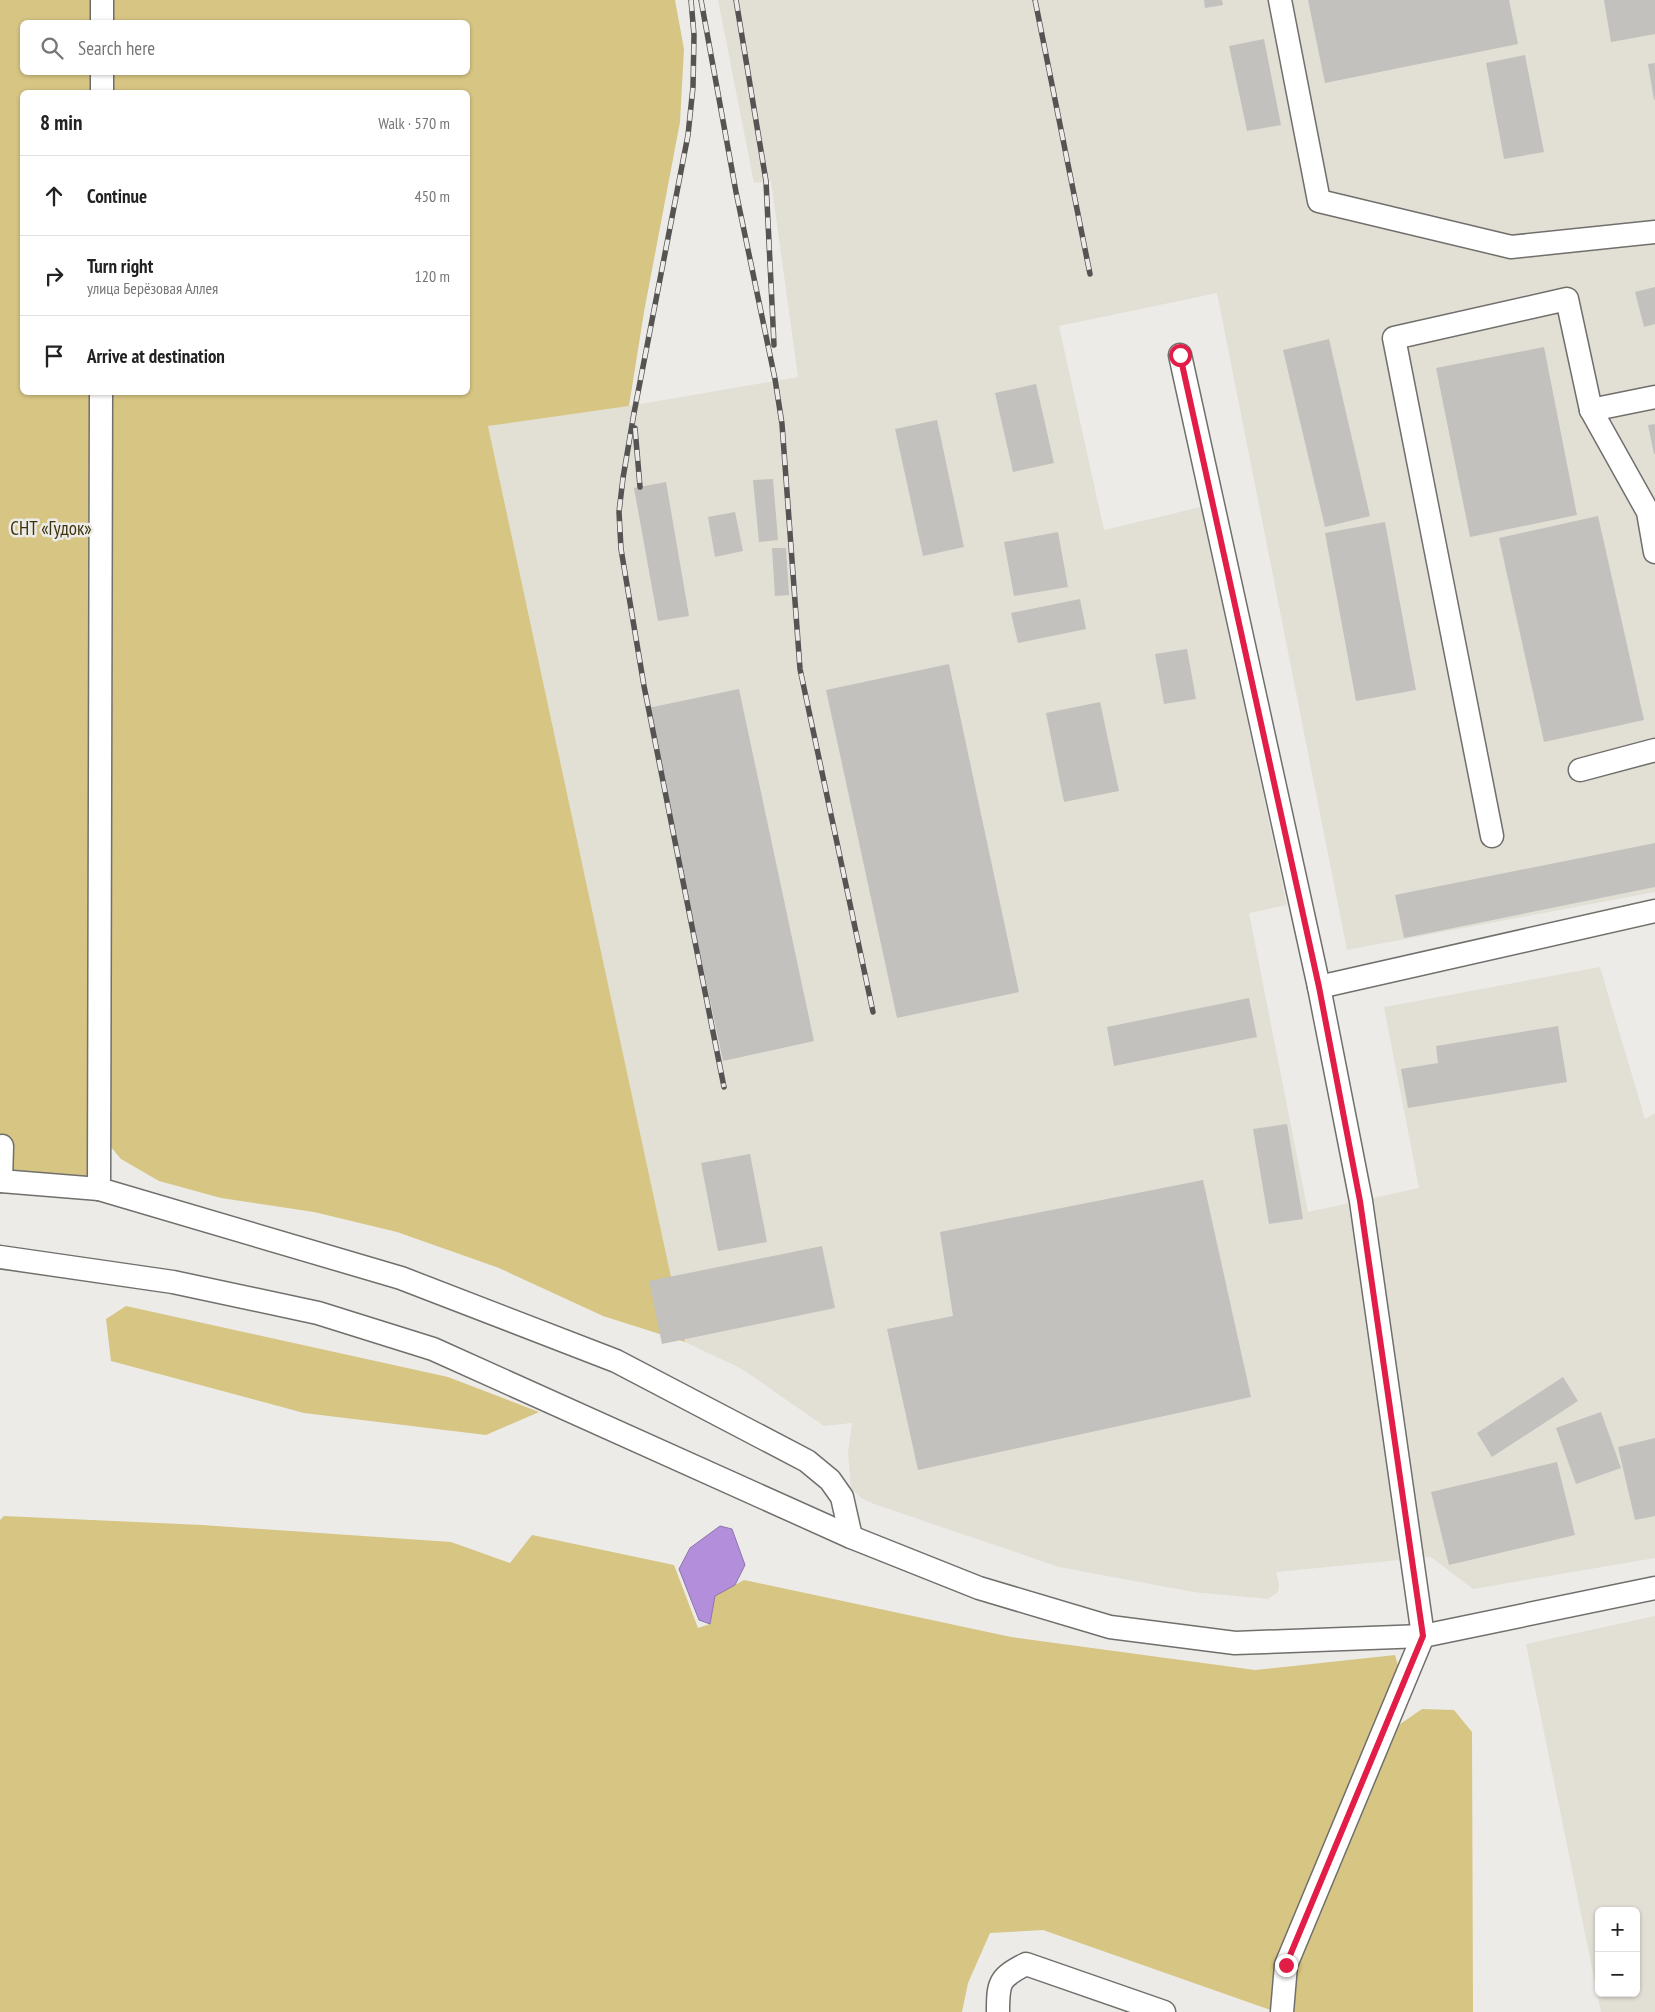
<!DOCTYPE html>
<meta charset="utf-8">
<style>
body{margin:0;font-family:"PT Sans Narrow",sans-serif;background:#f2f2f2;color:#222}
.controls{position:absolute;right:15px;bottom:15px;display:grid;overflow:hidden;border-radius:8px;box-shadow:0 1px 4px #0004}
.controls button{width:45px;height:45px;display:grid;place-items:center;padding:0;border:0;border-bottom:1px solid #e0e0e0;background:#fff;color:#222;font:25px sans-serif}
.stop{position:absolute;width:15px;height:15px;margin:-11px;border:4px solid #e11d48;border-radius:50%;background:#fff}
.stop.end{background:#e11d48;border-color:#fff;box-shadow:0 1px 5px #0008}
.list{margin:0;padding:0;list-style:none}
h2{display:flex;justify-content:space-between;align-items:center;height:65px;margin:0;padding:0 20px;font-size:21px}
h2 small{font-size:16px;font-weight:400;color:#767676}
.list li{display:grid;grid-template-columns:32px 1fr auto;gap:15px;align-items:center;box-sizing:border-box;height:80px;padding:0 20px;border-top:1px solid #e0e0e0}
.list b{display:block;font-size:19px;white-space:nowrap}
.list p{margin:0;font-size:16px;white-space:nowrap;color:#767676}
.list em{font-size:16px;font-style:normal;color:#767676}
.icon{flex:none;width:28px;height:28px;fill:none;stroke:currentColor;stroke-width:2;stroke-linecap:round;stroke-linejoin:round}
.map{position:relative;flex:none;width:1655px;height:2012px;overflow:hidden}
.search{position:absolute;background:#fff;box-shadow:0 1px 4px #0004;left:20px;top:20px;width:450px;height:55px;display:flex;align-items:center;gap:12px;box-sizing:border-box;padding:0 18px;border-radius:8px;color:#767676;font-size:19px}
.panel{position:absolute;background:#fff;box-shadow:0 1px 4px #0004;left:20px;top:90px;width:450px;height:305px;border-radius:8px}
.map>svg:first-child{display:block}
.built{fill:#e2dfd5;fill-rule:evenodd}
.green{fill:#d6c583;fill-rule:evenodd}
.water{fill:#b38edb;stroke:#8e74aa}
.building{fill:#c2c1be}
.lines{fill:none;stroke-linecap:round;stroke-linejoin:round}
.minor-casing{stroke:#706f6c;stroke-width:25}
.minor{stroke:#fff;stroke-width:22}
.rail-casing{stroke:#555453;stroke-width:5.5}
.rail{stroke:#ecebe8;stroke-width:4;stroke-dasharray:11;stroke-linecap:butt}
.route{stroke:#e11d48;stroke-width:6}
.labels{text-anchor:middle;stroke-width:5;stroke-linejoin:round;paint-order:stroke}
.park-label{font-size:19px;fill:#3e340b;stroke:#ecebe8}
</style>
<div class="map">
<svg width="1655" height="2012" viewBox="0 0 1655 2012">
<rect width="100%" height="100%" fill="#ecebe8"/>
<!-- built -->
<g class="built">
<polygon points="718,0 1655,0 1655,892 1347,950 1217,293 1059,326 1104,530 1201,507 1287,905 1249,913 1308,1212 1419,1188 1384,1007 1600,967 1645,1119 1655,1113 1655,1558 1473,1589 1431,1557 1276,1572 1279,1584 1278,1592 1268,1599 1193,1592 1059,1567 874,1504 861,1498 851,1488 848,1453 852,1423 824,1426 742,1369 685,1342 488,426 629,406 798,377 771,181 754,183"/>
<path d="M1655,1616v396h-54l-75,-368zM1599,1911h37v82h-37z"/>
</g>
<!-- green -->
<g class="green">
<path d="M0,0h675l9,49 -4,73 -36,190 -15,94 -141,20 197,916 -82,-26 -104,-48 -102,-36 -83,-20 -93,-14 -62,-17 -38,-22 -22,-26v56l-99,-8zM22,22h446v50h-446zM22,92h446v300h-446z"/>
<polygon points="126,1306 448,1377 539,1412 486,1435 304,1413 111,1361 106,1319"/>
<polygon points="4,1516 202,1525 451,1542 510,1563 532,1535 674,1565 698,1628 710,1624 715,1596 744,1580 1011,1637 1255,1670 1395,1655 1399,1669 1364,1749 1422,1709 1454,1710 1472,1732 1473,2012 1276,2012 1043,1930 990,1933 968,1983 962,2012 0,2012 0,1520"/>
</g>
<!-- water -->
<polygon class="water" points="720,1526 732,1529 745,1565 735,1585 715,1596 710,1624 699,1620 679,1569 690,1548"/>
<!-- building -->
<g class="building">
<polygon points="1204,0 1222,0 1223,5 1205,8"/>
<polygon points="1308,0 1509,0 1518,44 1325,83"/>
<polygon points="1604,0 1655,0 1655,34 1611,42"/>
<polygon points="1264,39 1281,125 1247,131 1229,46"/>
<polygon points="1525,55 1544,152 1504,159 1486,63"/>
<polygon points="1655,63 1655,99 1654,100 1648,64"/>
<polygon points="1655,287 1655,324 1644,327 1635,292"/>
<polygon points="1329,339 1370,516 1325,527 1283,350"/>
<polygon points="1544,347 1577,515 1470,537 1436,368"/>
<polygon points="1036,384 1054,463 1013,472 995,393"/>
<polygon points="937,420 964,547 923,556 895,429"/>
<polygon points="1655,424 1655,454 1654,454 1648,425"/>
<polygon points="773,479 778,540 759,542 753,480"/>
<polygon points="666,482 689,616 658,621 634,488"/>
<polygon points="735,512 743,551 715,557 708,517"/>
<polygon points="1598,516 1644,720 1544,742 1499,538"/>
<polygon points="1385,522 1416,690 1356,701 1325,533"/>
<polygon points="1058,532 1068,587 1014,596 1004,542"/>
<polygon points="772,548 786,548 789,595 775,596"/>
<polygon points="1080,599 1086,629 1018,643 1011,613"/>
<polygon points="1187,649 1196,699 1164,704 1155,654"/>
<polygon points="949,664 1019,992 897,1018 826,690"/>
<polygon points="739,689 814,1041 723,1061 648,708"/>
<polygon points="1100,702 1119,791 1064,802 1046,713"/>
<polygon points="1655,843 1655,887 1404,938 1395,895"/>
<polygon points="1249,998 1257,1037 1114,1066 1107,1027"/>
<polygon points="1558,1026 1567,1082 1408,1108 1401,1069 1438,1063 1436,1046"/>
<polygon points="1287,1124 1303,1219 1269,1224 1253,1129"/>
<polygon points="750,1154 767,1242 718,1251 701,1163"/>
<polygon points="1203,1180 1251,1397 918,1470 887,1329 953,1316 940,1232"/>
<polygon points="822,1246 835,1308 662,1344 649,1281"/>
<polygon points="1563,1377 1578,1401 1492,1457 1477,1433"/>
<polygon points="1601,1412 1621,1468 1576,1484 1556,1428"/>
<polygon points="1655,1438 1655,1516 1635,1520 1618,1447"/>
<polygon points="1557,1462 1575,1535 1449,1565 1431,1492"/>
</g>
<g class="lines">
<!-- minor casing -->
<g class="minor-casing">
<g id="minor">
<polyline points="1280,0 1319,201 1511,247 1655,232"/>
<polyline points="102,22 102,0"/>
<polyline points="102,92 102,72"/>
<polyline points="1180,355 1319,987 1361,1201 1423,1636 1286,1965 1282,2012"/>
<polyline points="101,392 99,1189 401,1278 616,1361 807,1461 830,1480 842,1497 851,1537"/>
<polyline points="1591,410 1655,397"/>
<polyline points="1580,770 1655,750"/>
<polyline points="1492,836 1394,338 1567,299 1591,410 1648,512 1655,552"/>
<polyline points="1319,987 1655,911"/>
<polyline points="0,1181 99,1189"/>
<polyline points="1,1181 2,1146"/>
<polyline points="0,1257 173,1282 318,1313 433,1349 851,1537 979,1588 1110,1627 1235,1643 1423,1636 1655,1588"/>
<path d="M998,2012c0,-30 1,-34 28,-48l138,48"/>
</g>
</g>
<!-- minor -->
<use href="#minor" class="minor"/>
<!-- rail casing -->
<g class="rail-casing">
<g id="rail">
<polyline points="691,0 694,35 693,87 688,135 634,413 623,478 619,512 621,549 644,686 724,1087"/>
<polyline points="701,0 736,192 775,379 782,424 800,669 873,1012"/>
<polyline points="736,0 766,181 774,345"/>
<polyline points="1035,0 1090,274"/>
<polyline points="635,428 640,487"/>
</g>
</g>
<!-- rail -->
<use href="#rail" class="rail"/>
</g>
<g class="lines">
<!-- route -->
<polyline class="route" points="1180,355 1319,987 1360,1201 1423,1636 1286,1965"/>
</g>
<g class="labels">
<!-- park labels -->
<g class="park-label">
<text x="51" y="535">СНТ «Гудок»</text>
</g>
</g>
</svg>
<div class="controls">
<button>+</button>
<button>−</button>
</div>
<div class="stop" style="left:1180px;top:355px"></div>
<div class="stop end" style="left:1286px;top:1965px"></div>
<div class="search"><svg class="icon" aria-label="search" viewBox="0 0 24 24"><circle cx="10" cy="10" r="6"/><path d="M15 15l6 6"/></svg>Search here</div>
<section class="panel">
<h2>8 min<small>Walk · 570 m</small></h2>
<ul class="list">
<li><svg class="icon" aria-label="ahead" viewBox="0 0 24 24"><path d="M12 20V5M6 11l6-6 6 6"/></svg><div><b>Continue</b></div><em>450 m</em></li>
<li><svg class="icon" aria-label="right" viewBox="0 0 24 24"><path d="M7 20v-9h11M14 6l5 5-5 5"/></svg><div><b>Turn right</b><p>улица Берёзовая Аллея</p></div><em>120 m</em></li>
<li><svg class="icon" aria-label="arrive" viewBox="0 0 24 24"><path d="M6 21V4h12l-3 4 3 4H6"/></svg><div><b>Arrive at destination</b></div></li>
</ul>
</section>
</div>
